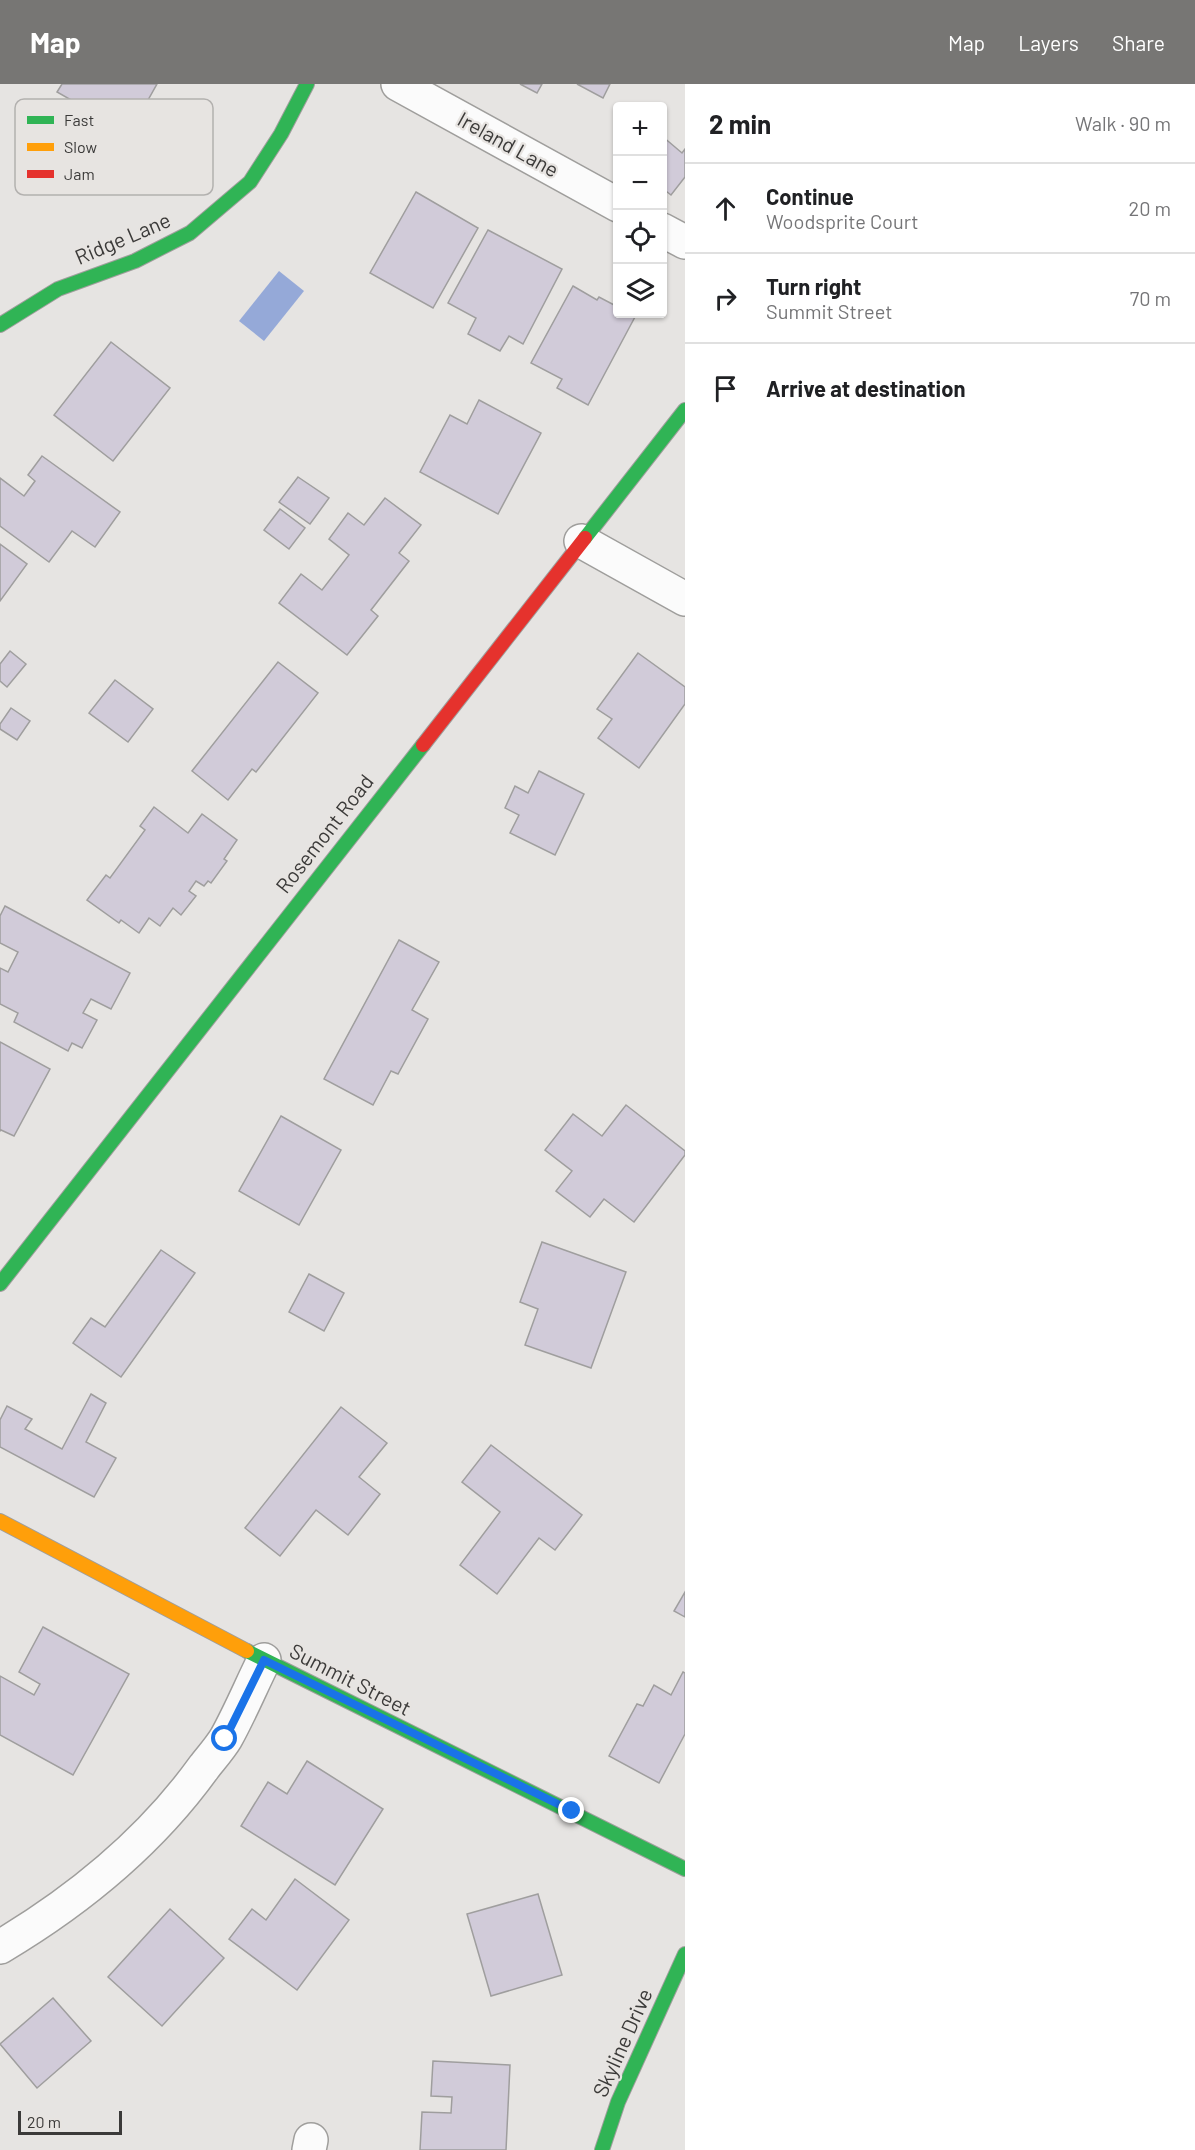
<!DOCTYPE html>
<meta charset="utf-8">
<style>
body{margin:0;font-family:Barlow,sans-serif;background:#f6f6f6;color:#202124}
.controls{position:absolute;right:18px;top:18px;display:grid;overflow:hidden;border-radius:6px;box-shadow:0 2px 4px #0004}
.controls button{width:54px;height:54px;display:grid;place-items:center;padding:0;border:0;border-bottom:2px solid #e0e0e0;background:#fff;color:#202124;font:30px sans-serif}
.scale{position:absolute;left:18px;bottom:15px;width:104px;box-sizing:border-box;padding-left:6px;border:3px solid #3b3a39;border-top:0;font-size:16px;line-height:21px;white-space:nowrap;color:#3b3a39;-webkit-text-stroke:4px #e7e4e1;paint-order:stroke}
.stop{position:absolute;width:18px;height:18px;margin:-14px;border:4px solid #1a73e8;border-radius:50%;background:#fff}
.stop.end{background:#1a73e8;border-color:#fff;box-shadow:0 2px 6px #0008}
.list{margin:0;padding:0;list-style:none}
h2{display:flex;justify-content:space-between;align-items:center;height:78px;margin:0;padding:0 24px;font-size:26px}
h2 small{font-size:20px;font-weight:400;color:#757577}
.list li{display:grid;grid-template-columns:39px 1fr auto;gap:18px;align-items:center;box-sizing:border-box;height:90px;padding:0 24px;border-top:2px solid #e0e0e0}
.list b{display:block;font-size:22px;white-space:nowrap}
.list p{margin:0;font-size:20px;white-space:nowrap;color:#757577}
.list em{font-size:20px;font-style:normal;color:#757577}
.icon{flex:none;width:33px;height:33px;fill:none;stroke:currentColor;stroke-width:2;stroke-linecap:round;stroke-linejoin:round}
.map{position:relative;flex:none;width:685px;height:2066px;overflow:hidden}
header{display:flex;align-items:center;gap:36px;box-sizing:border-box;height:84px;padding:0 30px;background:#777674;color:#fff}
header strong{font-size:28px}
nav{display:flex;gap:33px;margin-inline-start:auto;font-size:21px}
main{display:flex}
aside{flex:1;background:#fff}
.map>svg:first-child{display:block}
.water{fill:#95a9d8}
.building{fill:#d1cbd9;stroke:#9f9e9e;stroke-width:1.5}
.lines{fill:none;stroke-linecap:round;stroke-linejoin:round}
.street-casing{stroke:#9f9e9c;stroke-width:36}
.fast-casing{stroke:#9f9e9c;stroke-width:16}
.slow-casing{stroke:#9f9e9c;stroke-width:16}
.jam-casing{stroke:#9f9e9c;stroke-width:16}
.street{stroke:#fbfbfb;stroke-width:33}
.fast{stroke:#30b455;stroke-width:14}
.slow{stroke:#ff9f0a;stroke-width:14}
.jam{stroke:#e5322d;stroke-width:14}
.route{stroke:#1a73e8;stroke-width:8}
.labels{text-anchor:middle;stroke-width:4.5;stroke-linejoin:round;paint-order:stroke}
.street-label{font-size:21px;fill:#3b3a39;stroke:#e7e4e1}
.key{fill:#e7e4e1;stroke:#b3b1af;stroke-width:1.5}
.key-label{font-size:16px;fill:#3b3a39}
</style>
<header>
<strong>Map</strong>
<nav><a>Map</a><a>Layers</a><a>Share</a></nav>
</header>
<main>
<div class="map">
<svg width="685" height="2066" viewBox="0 0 685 2066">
<rect width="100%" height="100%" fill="#e6e4e2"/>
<!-- water -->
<polygon class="water" points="279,187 304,207 264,257 239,237"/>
<!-- building -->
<g class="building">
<polygon points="62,0 157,0 125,57 88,37 94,29 57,8"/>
<polygon points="520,0 542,0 537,9"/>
<polygon points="577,0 610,0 603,14"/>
<polygon points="662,52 682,69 685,65 685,93 671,111 662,104"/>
<polygon points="416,108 478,144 433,224 370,189"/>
<polygon points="488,146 562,185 523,260 509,252 500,267 468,250 476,234 448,219"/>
<polygon points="573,202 597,216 599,213 618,223 618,230 636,231 588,321 557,304 562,295 531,279"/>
<polygon points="111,258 170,304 113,377 54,331"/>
<polygon points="479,316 541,349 498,430 420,388 450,331 467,340"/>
<polygon points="42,372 120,428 95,463 72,447 49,478 0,442 0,394 24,412 35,397 28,391"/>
<polygon points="298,393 329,414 310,440 279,418"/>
<polygon points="385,414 421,441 399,469 409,477 371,526 378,532 347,571 279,519 301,490 322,506 349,471 329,455 348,429 364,441"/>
<polygon points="280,425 305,444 289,465 264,446"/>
<polygon points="0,460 27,480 0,517"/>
<polygon points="10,567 26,580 7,603 0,597 0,580"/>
<polygon points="638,569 685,603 685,620 639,684 598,654 612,635 597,625"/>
<polygon points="278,578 318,609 256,688 252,685 228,716 192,687"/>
<polygon points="115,596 153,625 128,658 89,629"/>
<polygon points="11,624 30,637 17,656 0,645 0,640"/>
<polygon points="539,687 584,710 555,771 510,749 519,731 505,724 515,702 528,709"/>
<polygon points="154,723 188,749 202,730 237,756 224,775 227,777 211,799 208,797 204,802 196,797 189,807 196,812 181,831 173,824 160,842 149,834 139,849 121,836 119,839 87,816 106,791 110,794 145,746 140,742"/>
<polygon points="5,822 130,889 111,925 91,915 83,929 97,936 82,964 72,959 68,967 14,938 18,929 0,920 0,884 8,888 18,868 0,859 0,832"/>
<polygon points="399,856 439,878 412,926 428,935 398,990 391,987 373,1021 324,995"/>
<polygon points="0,958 50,985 14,1052 1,1046 0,1047"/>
<polygon points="626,1021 685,1067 685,1071 634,1138 604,1115 590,1133 556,1107 572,1087 545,1066 573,1030 602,1052"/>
<polygon points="281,1032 341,1066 299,1141 239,1107"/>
<polygon points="542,1158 626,1188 591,1284 525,1261 538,1225 520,1218"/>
<polygon points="161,1166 195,1189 121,1293 73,1259 91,1234 105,1243"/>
<polygon points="309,1190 344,1209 324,1247 289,1228"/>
<polygon points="91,1310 106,1319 86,1358 116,1374 94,1413 0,1363 0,1336 7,1322 32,1335 25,1345 62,1365"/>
<polygon points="341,1323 387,1359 359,1393 380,1410 348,1451 316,1426 280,1472 245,1444"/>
<polygon points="491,1361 582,1431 555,1466 539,1454 497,1510 460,1481 500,1428 462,1398"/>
<polygon points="685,1508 685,1533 674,1527"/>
<polygon points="43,1543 129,1590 73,1691 0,1651 0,1592 34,1611 40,1600 19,1588"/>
<polygon points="683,1588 685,1589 685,1650 659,1699 609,1672 637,1620 643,1622 654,1601 671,1611"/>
<polygon points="307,1677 383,1725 335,1801 241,1742 268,1698 287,1710"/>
<polygon points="295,1795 349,1836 297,1906 229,1855 252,1825 266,1836"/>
<polygon points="538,1810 562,1891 491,1912 467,1830"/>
<polygon points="170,1825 224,1874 162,1942 108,1893"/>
<polygon points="53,1914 91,1957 37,2004 0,1960"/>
<polygon points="433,1977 510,1981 506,2066 420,2066 422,2028 451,2029 452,2013 431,2012"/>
</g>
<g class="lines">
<!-- street casing -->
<g class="street-casing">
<g id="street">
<polyline points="398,0 618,121"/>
<polyline points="662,146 685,158"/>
<polyline points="581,457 685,515"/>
<path d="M0,1863c79,-47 150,-105 204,-180 7,-9 16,-19 22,-29 14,-25 25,-52 38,-78"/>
<polyline points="309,2066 311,2056"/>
</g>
</g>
<!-- fast casing -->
<g class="fast-casing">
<g id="fast">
<polyline points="0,241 58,205 135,177 190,149 250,98 281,50 307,0"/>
<polyline points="585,454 685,326"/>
<polyline points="0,1200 423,661"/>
<polyline points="247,1567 685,1785"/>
<polyline points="602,2066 618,2018 685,1870"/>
</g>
</g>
<!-- slow casing -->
<g class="slow-casing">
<polyline id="slow" points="0,1437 247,1567"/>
</g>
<!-- jam casing -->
<g class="jam-casing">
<polyline id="jam" points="423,661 585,454"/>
</g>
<!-- street -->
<use href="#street" class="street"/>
<!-- fast -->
<use href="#fast" class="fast"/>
<!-- slow -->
<use href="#slow" class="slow"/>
<!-- jam -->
<use href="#jam" class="jam"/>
</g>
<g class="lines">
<!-- route -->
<polyline class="route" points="225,1655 264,1576 572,1727"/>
</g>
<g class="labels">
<!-- street labels -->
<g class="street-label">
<text transform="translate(508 61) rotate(29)" y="7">Ireland Lane</text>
<text transform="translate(123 155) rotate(-23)" y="7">Ridge Lane</text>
<text transform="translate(325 750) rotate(-52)" y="7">Rosemont Road</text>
<text transform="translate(350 1596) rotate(27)" y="7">Summit Street</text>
<text transform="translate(623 1959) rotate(-66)" y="7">Skyline Drive</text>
</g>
</g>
<!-- legend -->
<rect x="15" y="15" width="198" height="96" rx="9" class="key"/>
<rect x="27" y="32" width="27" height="8" fill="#30b455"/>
<rect x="27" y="59" width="27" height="8" fill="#ff9f0a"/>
<rect x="27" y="86" width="27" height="8" fill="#e5322d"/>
<g class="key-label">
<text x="64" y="42">Fast</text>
<text x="64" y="69">Slow</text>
<text x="64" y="96">Jam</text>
</g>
</svg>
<div class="controls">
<button>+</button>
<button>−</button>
<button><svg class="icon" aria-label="locate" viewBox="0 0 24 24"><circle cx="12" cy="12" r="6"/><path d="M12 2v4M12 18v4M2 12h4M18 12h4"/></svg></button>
<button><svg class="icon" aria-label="layers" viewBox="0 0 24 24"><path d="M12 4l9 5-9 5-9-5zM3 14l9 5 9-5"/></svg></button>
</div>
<div class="scale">20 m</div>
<div class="stop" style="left:225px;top:1655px"></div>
<div class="stop end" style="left:572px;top:1727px"></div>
</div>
<aside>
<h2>2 min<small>Walk · 90 m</small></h2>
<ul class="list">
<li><svg class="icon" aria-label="ahead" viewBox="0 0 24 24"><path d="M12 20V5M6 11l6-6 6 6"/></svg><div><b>Continue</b><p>Woodsprite Court</p></div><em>20 m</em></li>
<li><svg class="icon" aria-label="right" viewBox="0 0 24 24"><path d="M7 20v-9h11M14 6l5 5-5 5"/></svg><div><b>Turn right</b><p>Summit Street</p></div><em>70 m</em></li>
<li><svg class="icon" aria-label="arrive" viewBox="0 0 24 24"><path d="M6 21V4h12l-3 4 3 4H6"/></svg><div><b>Arrive at destination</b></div></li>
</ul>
</aside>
</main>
